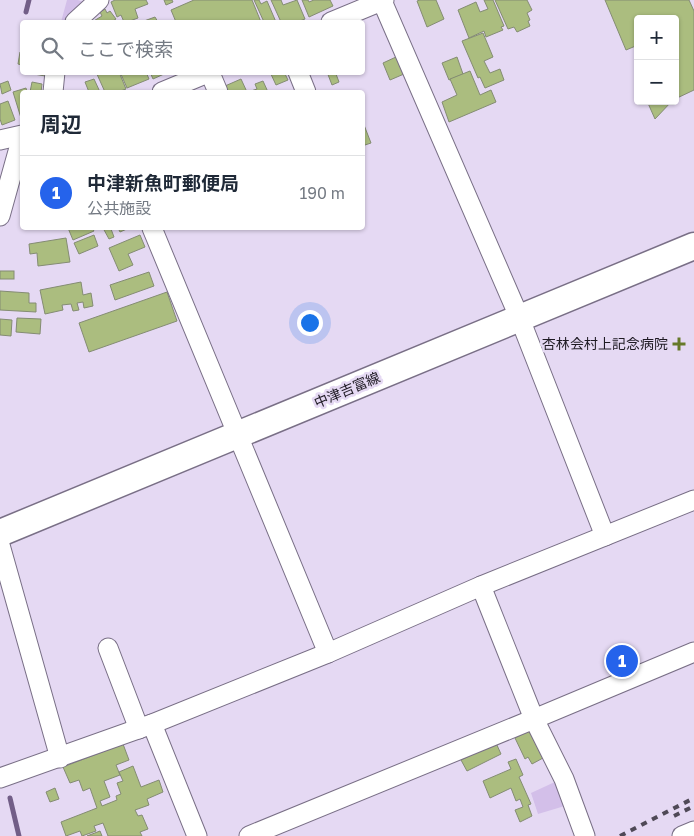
<!DOCTYPE html>
<html lang="ja">
<meta charset="utf-8">
<style>
body{margin:0;font-family:"Golos Text","Noto Sans JP",sans-serif;background:#f6f6f7;color:#1f2937}
.controls{position:absolute;right:15px;top:15px;display:grid;overflow:hidden;border-radius:5px;box-shadow:0 1px 4px #0004}
.controls button{width:45px;height:45px;display:grid;place-items:center;padding:0;border:0;border-bottom:1px solid #e0e1e3;background:#fff;color:#1f2937;font:25px sans-serif}
.you{position:absolute;left:309px;top:322px;width:18px;height:18px;margin:-12px;border:4px solid #fff;border-radius:50%;background:#1a73e8;box-shadow:0 0 0 8px #1a73e833}
.badge{display:grid;place-items:center;width:32px;height:32px;border-radius:50%;background:#2563eb;color:#fff;font-size:16px;font-weight:700}
.pin{position:absolute;translate:-50% -50%;border:2px solid #fff;box-shadow:0 1px 5px #0006}
.list{margin:0;padding:0;list-style:none}
h2{display:flex;justify-content:space-between;align-items:center;height:65px;margin:0;padding:0 20px;font-size:21px}
h2 small{font-size:16px;font-weight:400;color:#747a83}
.list li{display:grid;grid-template-columns:32px 1fr auto;gap:15px;align-items:center;box-sizing:border-box;height:75px;padding:0 20px;border-top:1px solid #e0e1e3}
.list b{display:block;font-size:19px;white-space:nowrap}
.list p{margin:0;font-size:16px;white-space:nowrap;color:#747a83}
.list em{font-size:16px;font-style:normal;color:#747a83}
.icon{flex:none;width:28px;height:28px;fill:none;stroke:currentColor;stroke-width:2;stroke-linecap:round;stroke-linejoin:round}
.map{position:relative;flex:none;width:694px;height:836px;overflow:hidden}
.search{position:absolute;background:#fff;box-shadow:0 1px 4px #0004;left:20px;top:20px;width:345px;height:55px;display:flex;align-items:center;gap:12px;box-sizing:border-box;padding:0 18px;border-radius:5px;color:#747a83;font-size:19px}
.panel{position:absolute;background:#fff;box-shadow:0 1px 4px #0004;left:20px;top:90px;width:345px;height:140px;border-radius:5px}
.map>svg:first-child{display:block}
.green{fill:#d3bfe9}
.lines{fill:none;stroke-linecap:round;stroke-linejoin:round}
.stream{stroke:#725e87;stroke-width:5}
.building{fill:#abbd7f;stroke:#848c73}
.street-casing{stroke:#796f86;stroke-width:21}
.secondary-casing{stroke:#796f86;stroke-width:29}
.street{stroke:#fff;stroke-width:19}
.secondary{stroke:#fff;stroke-width:26}
.rail{stroke:#4f4956;stroke-width:4;stroke-dasharray:6 6;stroke-linecap:butt}
.poi-dot{fill:#667929;stroke:#e5d9f3;stroke-width:2}
.labels{text-anchor:middle;stroke-width:5;stroke-linejoin:round;paint-order:stroke}
.poi-label{font-size:14px;fill:#1e1a23;stroke:#e5d9f3;text-anchor:end}
.street-label{font-size:14px;fill:#1e1a23;stroke:#e5d9f3}
</style>
<div class="map">
<svg width="694" height="836" viewBox="0 0 694 836">
<rect width="100%" height="100%" fill="#e5d9f3"/>
<!-- green -->
<g class="green">
<polygon points="67,0 78,0 86,3 66,19 63,22 61,22"/>
<polygon points="557,781 568,805 538,814 531,793"/>
</g>
<g class="lines">
<!-- stream -->
<g class="stream">
<polyline points="26,12 29,0"/>
<polyline points="10,798 19,836"/>
</g>
</g>
<!-- building -->
<g class="building">
<polygon points="115,0 146,0 148,4 135,9 138,18 127,22 124,22 121,15 117,17 111,2"/>
<polygon points="164,0 172,0 173,2 166,5"/>
<polygon points="194,0 252,0 261,22 176,22 171,10"/>
<polygon points="254,0 259,0 261,4 267,1 276,22 264,22"/>
<polygon points="271,0 281,0 283,5 297,0 305,19 297,22 281,22"/>
<polygon points="302,0 308,0 309,2 314,0 330,0 333,6 309,17"/>
<polygon points="420,0 436,0 444,19 427,27 417,1"/>
<polygon points="484,0 493,0 504,26 501,27 503,30 486,37 484,31 469,38 458,10 476,2 480,12 488,9"/>
<polygon points="495,0 527,0 532,10 527,13 530,20 528,21 530,26 517,32 514,27 508,29"/>
<polygon points="605,0 689,0 694,11 694,90 675,99 675,19 638,19 638,45 626,50"/>
<polygon points="105,9 107,13 110,11 116,19 111,22 92,22 102,16 100,12"/>
<polygon points="155,17 158,22 145,22 144,21"/>
<polygon points="483,33 493,57 484,61 490,73 500,69 504,80 485,88 480,77 478,78 462,41"/>
<polygon points="20,52 22,53 22,65 18,64"/>
<polygon points="396,57 404,74 390,80 383,63"/>
<polygon points="457,57 463,74 449,80 442,63"/>
<polygon points="470,71 480,95 491,90 496,102 449,122 442,102 457,95 450,79"/>
<polygon points="23,72 45,72 45,76"/>
<polygon points="96,72 119,72 126,89 118,92 105,92"/>
<polygon points="120,72 146,72 149,79 127,88"/>
<polygon points="150,72 164,72 164,74 153,79"/>
<polygon points="270,72 284,72 288,80 276,85"/>
<polygon points="327,72 339,72 336,74 339,82 332,85"/>
<polygon points="94,79 100,92 89,92 85,82"/>
<polygon points="241,79 247,92 227,92 225,86"/>
<polygon points="8,81 11,90 2,94 0,84"/>
<polygon points="263,81 268,92 248,92 257,89 255,84"/>
<polygon points="32,82 42,84 41,92 30,92"/>
<polygon points="26,88 27,92 22,92 22,118 21,118 13,92"/>
<polygon points="8,101 15,120 2,125 0,119 0,104"/>
<polygon points="647,101 672,101 655,119"/>
<polygon points="362,125 364,125 371,143 362,146"/>
<polygon points="68,228 92,228 94,231 73,240"/>
<polygon points="103,228 114,228 111,229 114,237 109,239"/>
<polygon points="118,228 129,228 120,232"/>
<polygon points="94,235 98,246 79,254 74,243"/>
<polygon points="140,235 145,247 128,254 133,265 119,271 109,248"/>
<polygon points="66,238 70,262 38,266 37,253 30,254 29,244"/>
<rect x="0" y="271" width="14" height="8"/>
<polygon points="149,272 154,286 115,300 110,285"/>
<polygon points="81,282 83,295 91,293 93,306 84,308 83,302 77,303 79,310 73,311 71,304 62,305 63,310 45,314 40,290"/>
<polygon points="0,291 29,293 29,303 36,303 36,312 0,310"/>
<polygon points="167,292 177,321 89,352 79,323"/>
<polygon points="17,318 41,319 40,334 16,332"/>
<polygon points="0,319 12,320 11,336 0,335"/>
<polygon points="529,731 543,758 532,764 528,757 525,759 515,738"/>
<polygon points="496,743 501,754 467,771 461,760"/>
<polygon points="123,744 129,760 116,765 120,775 104,781 110,797 100,801 102,806 117,800 116,796 121,794 117,783 123,781 119,772 133,766 141,787 159,780 163,792 147,799 149,805 135,810 138,816 142,815 148,829 140,832 142,836 108,836 103,823 94,826 96,831 82,836 80,831 66,836 61,822 97,808 90,788 83,791 79,780 70,783 63,767"/>
<polygon points="516,759 523,775 519,777 531,804 528,805 532,816 520,822 515,810 523,807 520,799 516,801 511,788 490,798 483,781 511,769 508,762"/>
<polygon points="55,788 59,799 50,802 46,792"/>
<polygon points="100,831 102,836 87,836"/>
</g>
<g class="lines">
<!-- street casing -->
<g class="street-casing">
<g id="street">
<polyline points="382,1 520,319 605,536"/>
<polyline points="75,22 99,0"/>
<polyline points="331,22 384,0"/>
<polyline points="298,72 306,92"/>
<polyline points="210,73 218,92"/>
<polyline points="53,92 55,72"/>
<polyline points="162,92 210,72"/>
<polyline points="0,140 22,135"/>
<polyline points="0,216 22,137"/>
<polyline points="152,228 328,653"/>
<polyline points="0,545 60,758"/>
<polyline points="481,586 534,719 564,779 585,836"/>
<polyline points="108,648 139,729"/>
<polyline points="152,724 197,836"/>
<polyline points="0,778 152,724 328,653 481,586 694,500"/>
<polyline points="249,836 534,719 694,652"/>
<polyline points="682,836 694,831"/>
</g>
</g>
<!-- secondary casing -->
<g class="secondary-casing">
<polyline id="secondary" points="0,533 694,246"/>
</g>
<!-- street -->
<use href="#street" class="street"/>
<!-- secondary -->
<use href="#secondary" class="secondary"/>
<!-- rail -->
<g class="rail">
<polyline points="674,816 694,806"/>
<polyline points="620,836 694,798"/>
</g>
</g>
<!-- markers -->
<path class="poi-dot" d="M676.5 336.5h5v5h5v5h-5v5h-5v-5h-5v-5h5z"/>
<g class="labels">
<!-- poi labels -->
<g class="poi-label">
<text x="668" y="349">杏林会村上記念病院</text>
</g>
<!-- street labels -->
<g class="street-label">
<text transform="translate(347 390) rotate(-23)" y="5">中津吉富線</text>
</g>
</g>
</svg>
<div class="controls">
<button>+</button>
<button>−</button>
</div>
<div class="you"></div>
<div class="pin badge" style="left:622px;top:661px">1</div>
<div class="search"><svg class="icon" aria-label="search" viewBox="0 0 24 24"><circle cx="10" cy="10" r="6"/><path d="M15 15l6 6"/></svg>ここで検索</div>
<section class="panel">
<h2>周辺<small></small></h2>
<ul class="list">
<li><span class="badge">1</span><div><b>中津新魚町郵便局</b><p>公共施設</p></div><em>190 m</em></li>
</ul>
</section>
</div>
